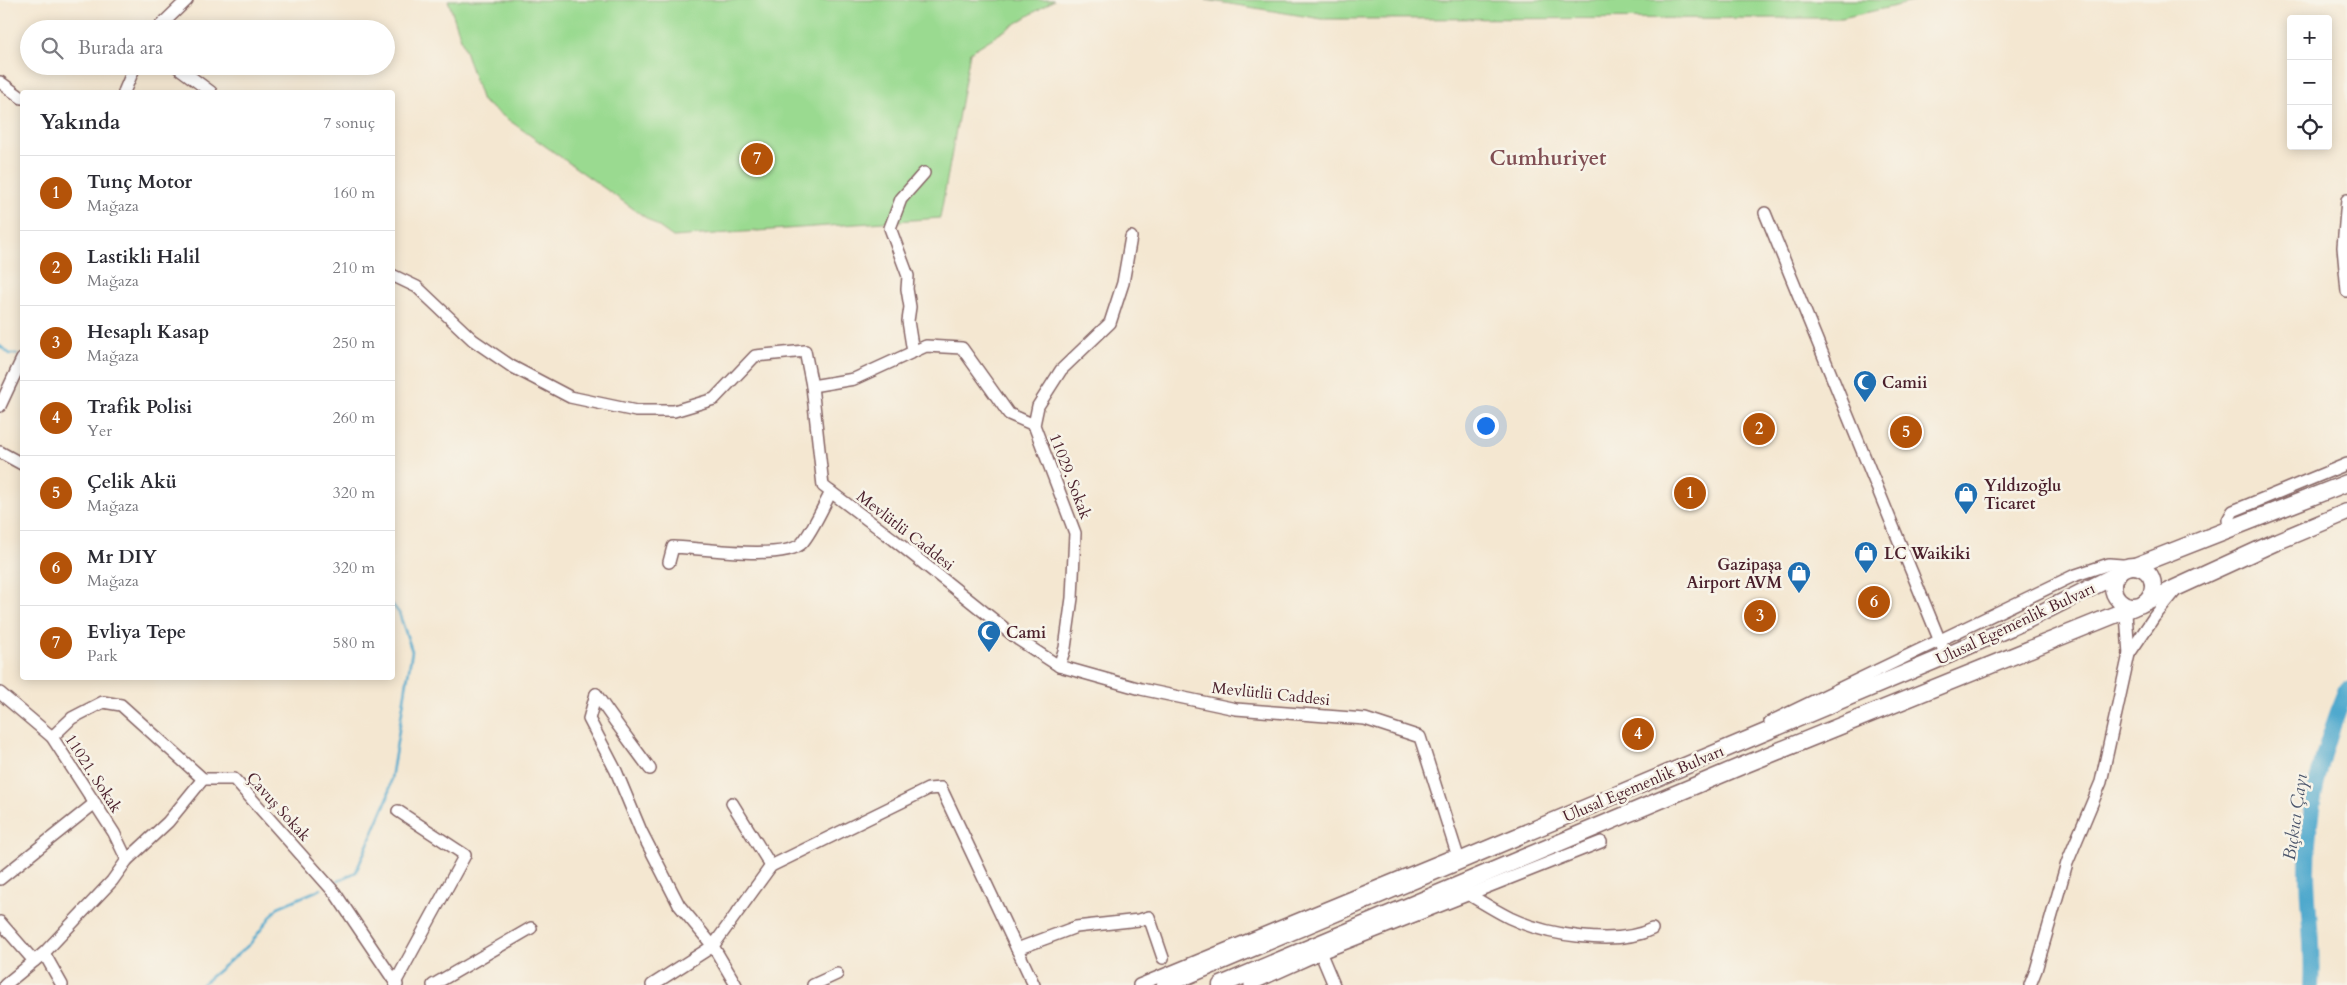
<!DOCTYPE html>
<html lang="tr">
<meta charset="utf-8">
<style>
body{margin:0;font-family:Cardo,serif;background:#f2f2f3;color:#2b2b33}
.controls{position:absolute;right:15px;top:15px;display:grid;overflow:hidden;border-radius:5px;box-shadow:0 2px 12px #0003}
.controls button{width:45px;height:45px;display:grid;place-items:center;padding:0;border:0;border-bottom:1px solid #e1e1e2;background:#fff;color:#2b2b33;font:25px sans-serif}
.you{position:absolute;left:1485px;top:425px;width:18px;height:18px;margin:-12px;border:4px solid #fff;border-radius:50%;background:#1a73e8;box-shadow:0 0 0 8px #1a73e833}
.badge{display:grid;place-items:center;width:32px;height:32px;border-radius:50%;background:#b45309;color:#fff;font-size:16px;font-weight:700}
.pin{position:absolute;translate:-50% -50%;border:2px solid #fff;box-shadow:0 1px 5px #0006}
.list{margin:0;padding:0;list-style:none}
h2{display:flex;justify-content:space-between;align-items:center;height:65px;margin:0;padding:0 20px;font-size:21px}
h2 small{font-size:16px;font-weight:400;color:#7c7c81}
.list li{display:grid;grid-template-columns:32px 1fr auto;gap:15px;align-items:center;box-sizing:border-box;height:75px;padding:0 20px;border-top:1px solid #e1e1e2}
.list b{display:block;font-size:19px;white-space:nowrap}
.list p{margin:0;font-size:16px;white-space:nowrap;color:#7c7c81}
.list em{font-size:16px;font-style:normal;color:#7c7c81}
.icon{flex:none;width:28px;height:28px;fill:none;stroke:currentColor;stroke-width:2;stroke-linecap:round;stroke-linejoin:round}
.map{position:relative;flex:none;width:2347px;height:985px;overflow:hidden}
.search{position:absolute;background:#fff;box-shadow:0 2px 12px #0003;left:20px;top:20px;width:375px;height:55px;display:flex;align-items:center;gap:12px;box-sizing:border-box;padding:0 18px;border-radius:28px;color:#7c7c81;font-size:19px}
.panel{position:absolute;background:#fff;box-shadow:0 2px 12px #0003;left:20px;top:90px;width:375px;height:590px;border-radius:5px}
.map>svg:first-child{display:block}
.green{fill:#9ada90;stroke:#727c5e}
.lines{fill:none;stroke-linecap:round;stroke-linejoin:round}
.stream{stroke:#4fa9cd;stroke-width:2.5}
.river{stroke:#4fa9cd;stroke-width:16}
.minor-casing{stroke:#866565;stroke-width:14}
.highway-casing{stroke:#866565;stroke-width:19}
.minor{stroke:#fff;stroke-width:11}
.highway{stroke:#fff;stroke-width:16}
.labels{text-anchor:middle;stroke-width:5;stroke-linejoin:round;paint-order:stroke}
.poi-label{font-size:16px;font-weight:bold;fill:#4a1f2b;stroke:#f7f3e8;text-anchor:start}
.street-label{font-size:16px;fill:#4a1f2b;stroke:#f7f3e8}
.water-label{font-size:18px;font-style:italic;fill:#4c566c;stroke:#f7f3e8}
.district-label{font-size:21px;font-weight:bold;fill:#814e53;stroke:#f7f3e8}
</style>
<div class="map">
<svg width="2347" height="985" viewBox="0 0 2347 985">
<rect width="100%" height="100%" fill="#f7f3e8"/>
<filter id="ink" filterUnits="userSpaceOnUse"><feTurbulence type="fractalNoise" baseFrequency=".02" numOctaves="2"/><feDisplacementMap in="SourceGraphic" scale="10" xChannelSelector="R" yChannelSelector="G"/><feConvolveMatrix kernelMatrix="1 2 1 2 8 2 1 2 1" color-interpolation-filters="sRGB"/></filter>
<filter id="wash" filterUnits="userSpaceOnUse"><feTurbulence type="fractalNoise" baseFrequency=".0096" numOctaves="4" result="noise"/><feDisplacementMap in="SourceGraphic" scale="20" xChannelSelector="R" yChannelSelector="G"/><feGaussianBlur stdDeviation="1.12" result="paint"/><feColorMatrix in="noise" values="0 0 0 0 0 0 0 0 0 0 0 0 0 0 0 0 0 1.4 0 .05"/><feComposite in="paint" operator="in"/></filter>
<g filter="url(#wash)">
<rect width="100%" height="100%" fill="#f4e7d1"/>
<!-- green -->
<g class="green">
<polygon points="448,0 1054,0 970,52 940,218 673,237 482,101"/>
<polygon points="1206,0 1922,0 1842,18 1322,19"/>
</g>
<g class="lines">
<!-- stream -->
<g class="stream">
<polyline points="0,346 10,354 17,354"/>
<polyline points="338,881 356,872 388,797 412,651 399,613 392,604"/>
<polyline points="201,985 250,944 278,907 321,889"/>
</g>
<!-- river -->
<path class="river" d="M2311,985c3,-39 -4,-76 -4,-114 0,-62 16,-125 40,-182"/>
</g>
</g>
<g filter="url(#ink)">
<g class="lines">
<!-- minor casing -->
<g class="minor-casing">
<g id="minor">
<polyline points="157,29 187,0"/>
<polyline points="176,66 211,92"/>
<polyline points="0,82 22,98"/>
<polyline points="124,92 135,66"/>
<polyline points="2347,200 2343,247 2347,291"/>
<polyline points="1765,213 1946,656"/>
<polyline points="392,275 417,287 473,340 511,366 570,397 636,411 674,411 714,399 755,356 805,351 812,386 823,486 893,539 1019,640 1059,666 1141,689 1236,709 1365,719 1420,737 1459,860"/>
<polyline points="913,352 908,321 910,307 907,289 908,276 890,228 901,199 924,173"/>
<polyline points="812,386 854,379 926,346 962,348 1009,414 1034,425"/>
<polyline points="0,406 22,359"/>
<polyline points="0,452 22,464"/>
<polyline points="2229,528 2228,520 2233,511 2347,464"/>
<path d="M669,562l4,-15c26,1 112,14 129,-4 10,-11 22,-38 29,-51"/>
<polyline points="2129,654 2154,617 2177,589"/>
<polyline points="1059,666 1065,648 1072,598 1075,533 1034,425 1038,406 1061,370 1110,323 1123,283 1131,237"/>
<polyline points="0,693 52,737 114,833 127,860"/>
<polyline points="596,694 589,719 616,771 641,831 679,905 713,946 652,985"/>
<path d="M596,694c17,26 36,50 54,75"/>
<polyline points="1770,722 2073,576 2109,564 2135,566"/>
<polyline points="52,737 72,718 103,702 121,705 203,779 234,779 335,893 397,985"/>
<polyline points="732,803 771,866"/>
<polyline points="0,879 95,803"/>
<path d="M1470,895c13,8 26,16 40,23 36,17 106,29 142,11"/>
<polyline points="0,922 34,961"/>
<polyline points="1318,947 1334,985"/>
<polyline points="1017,949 1076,927 1139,920 1149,917 1163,958"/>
<polyline points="44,953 62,985"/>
<polyline points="395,983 465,855 398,811"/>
<polyline points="5,985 44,953 112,881 127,860 168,822 203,779"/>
<polyline points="433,985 531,928"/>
<polyline points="736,985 713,946 771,866 928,789 941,788 1034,985"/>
<polyline points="813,985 837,974"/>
<polyline points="1139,985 1449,857"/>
<polyline points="1250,985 1321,953 1601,842"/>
<polyline points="2030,985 2036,970 2067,863 2101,782 2129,654 2126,614 2121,603"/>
</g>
</g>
<!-- highway casing -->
<g class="highway-casing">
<g id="highway">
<polyline points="2135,566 2347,483"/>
<circle cx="2133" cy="586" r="20"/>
<polyline points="2147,601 2278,541 2347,512"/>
<polyline points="1165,985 1946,656 2025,621 2118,574"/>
<polyline points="1221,985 1744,765 2134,607"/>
</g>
</g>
<!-- minor -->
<use href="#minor" class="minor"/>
<!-- highway -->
<use href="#highway" class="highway"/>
</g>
</g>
<!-- icons -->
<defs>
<g id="mosque-pin" transform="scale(1.25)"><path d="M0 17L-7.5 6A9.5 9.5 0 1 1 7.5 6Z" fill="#1f6fb2" stroke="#f7f3e8"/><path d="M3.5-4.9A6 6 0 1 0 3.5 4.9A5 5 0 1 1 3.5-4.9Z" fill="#fff"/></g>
<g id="shop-pin" transform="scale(1.25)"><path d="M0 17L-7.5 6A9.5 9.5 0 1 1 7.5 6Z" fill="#1f6fb2" stroke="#f7f3e8"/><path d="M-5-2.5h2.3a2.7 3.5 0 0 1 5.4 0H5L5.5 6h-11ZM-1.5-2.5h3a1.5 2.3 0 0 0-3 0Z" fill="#fff"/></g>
</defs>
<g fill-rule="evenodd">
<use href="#mosque-pin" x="1865" y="382"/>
<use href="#shop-pin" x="1966" y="494"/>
<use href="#shop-pin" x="1866" y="553"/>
<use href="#shop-pin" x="1799" y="573"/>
<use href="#mosque-pin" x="989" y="632"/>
</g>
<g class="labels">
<!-- poi labels -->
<g class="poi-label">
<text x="1882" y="388">Camii</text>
<text x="1984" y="491">Yıldızoğlu<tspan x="1984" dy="18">Ticaret</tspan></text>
<text x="1884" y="559">LC Waikiki</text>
<text x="1782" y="570" text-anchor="end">Gazipaşa<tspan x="1782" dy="18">Airport AVM</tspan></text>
<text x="1006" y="638">Cami</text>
</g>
<!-- street labels -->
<g class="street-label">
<text transform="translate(1071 476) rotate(69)" y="6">11029. Sokak</text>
<text transform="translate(906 530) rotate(38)" y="6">Mevlütlü Caddesi</text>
<text transform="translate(2015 623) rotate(-25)" y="6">Ulusal Egemenlik Bulvarı</text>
<text transform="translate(1271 693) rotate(6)" y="6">Mevlütlü Caddesi</text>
<text transform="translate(94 773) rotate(57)" y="6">11021. Sokak</text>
<text transform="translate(1643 783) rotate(-23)" y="6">Ulusal Egemenlik Bulvarı</text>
<text transform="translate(279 806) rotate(48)" y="6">Çavuş Sokak</text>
</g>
<!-- water labels -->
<g class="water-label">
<text transform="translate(2295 817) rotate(-82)" y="6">Bıçkıcı Çayı</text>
</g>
<!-- district labels -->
<g class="district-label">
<text x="1548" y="165">Cumhuriyet</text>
</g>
</g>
</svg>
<div class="controls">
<button>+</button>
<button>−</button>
<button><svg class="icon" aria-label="locate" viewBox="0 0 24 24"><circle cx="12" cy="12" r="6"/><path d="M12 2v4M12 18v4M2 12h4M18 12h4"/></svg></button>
</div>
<div class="you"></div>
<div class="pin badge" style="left:1690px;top:493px">1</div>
<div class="pin badge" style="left:1759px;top:429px">2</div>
<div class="pin badge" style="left:1760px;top:616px">3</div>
<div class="pin badge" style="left:1638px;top:734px">4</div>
<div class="pin badge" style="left:1906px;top:432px">5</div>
<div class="pin badge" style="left:1874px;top:602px">6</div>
<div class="pin badge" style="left:757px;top:159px">7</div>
<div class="search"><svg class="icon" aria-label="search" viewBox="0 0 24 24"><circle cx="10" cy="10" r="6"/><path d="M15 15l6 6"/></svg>Burada ara</div>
<section class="panel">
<h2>Yakında<small>7 sonuç</small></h2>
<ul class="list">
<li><span class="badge">1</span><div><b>Tunç Motor</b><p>Mağaza</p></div><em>160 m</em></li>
<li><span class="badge">2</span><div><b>Lastikli Halil</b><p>Mağaza</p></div><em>210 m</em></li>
<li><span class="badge">3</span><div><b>Hesaplı Kasap</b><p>Mağaza</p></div><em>250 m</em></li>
<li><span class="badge">4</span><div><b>Trafik Polisi</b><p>Yer</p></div><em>260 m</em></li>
<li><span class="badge">5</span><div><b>Çelik Akü</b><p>Mağaza</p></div><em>320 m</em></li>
<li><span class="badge">6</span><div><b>Mr DIY</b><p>Mağaza</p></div><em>320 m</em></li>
<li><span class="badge">7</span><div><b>Evliya Tepe</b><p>Park</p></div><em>580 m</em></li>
</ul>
</section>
</div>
